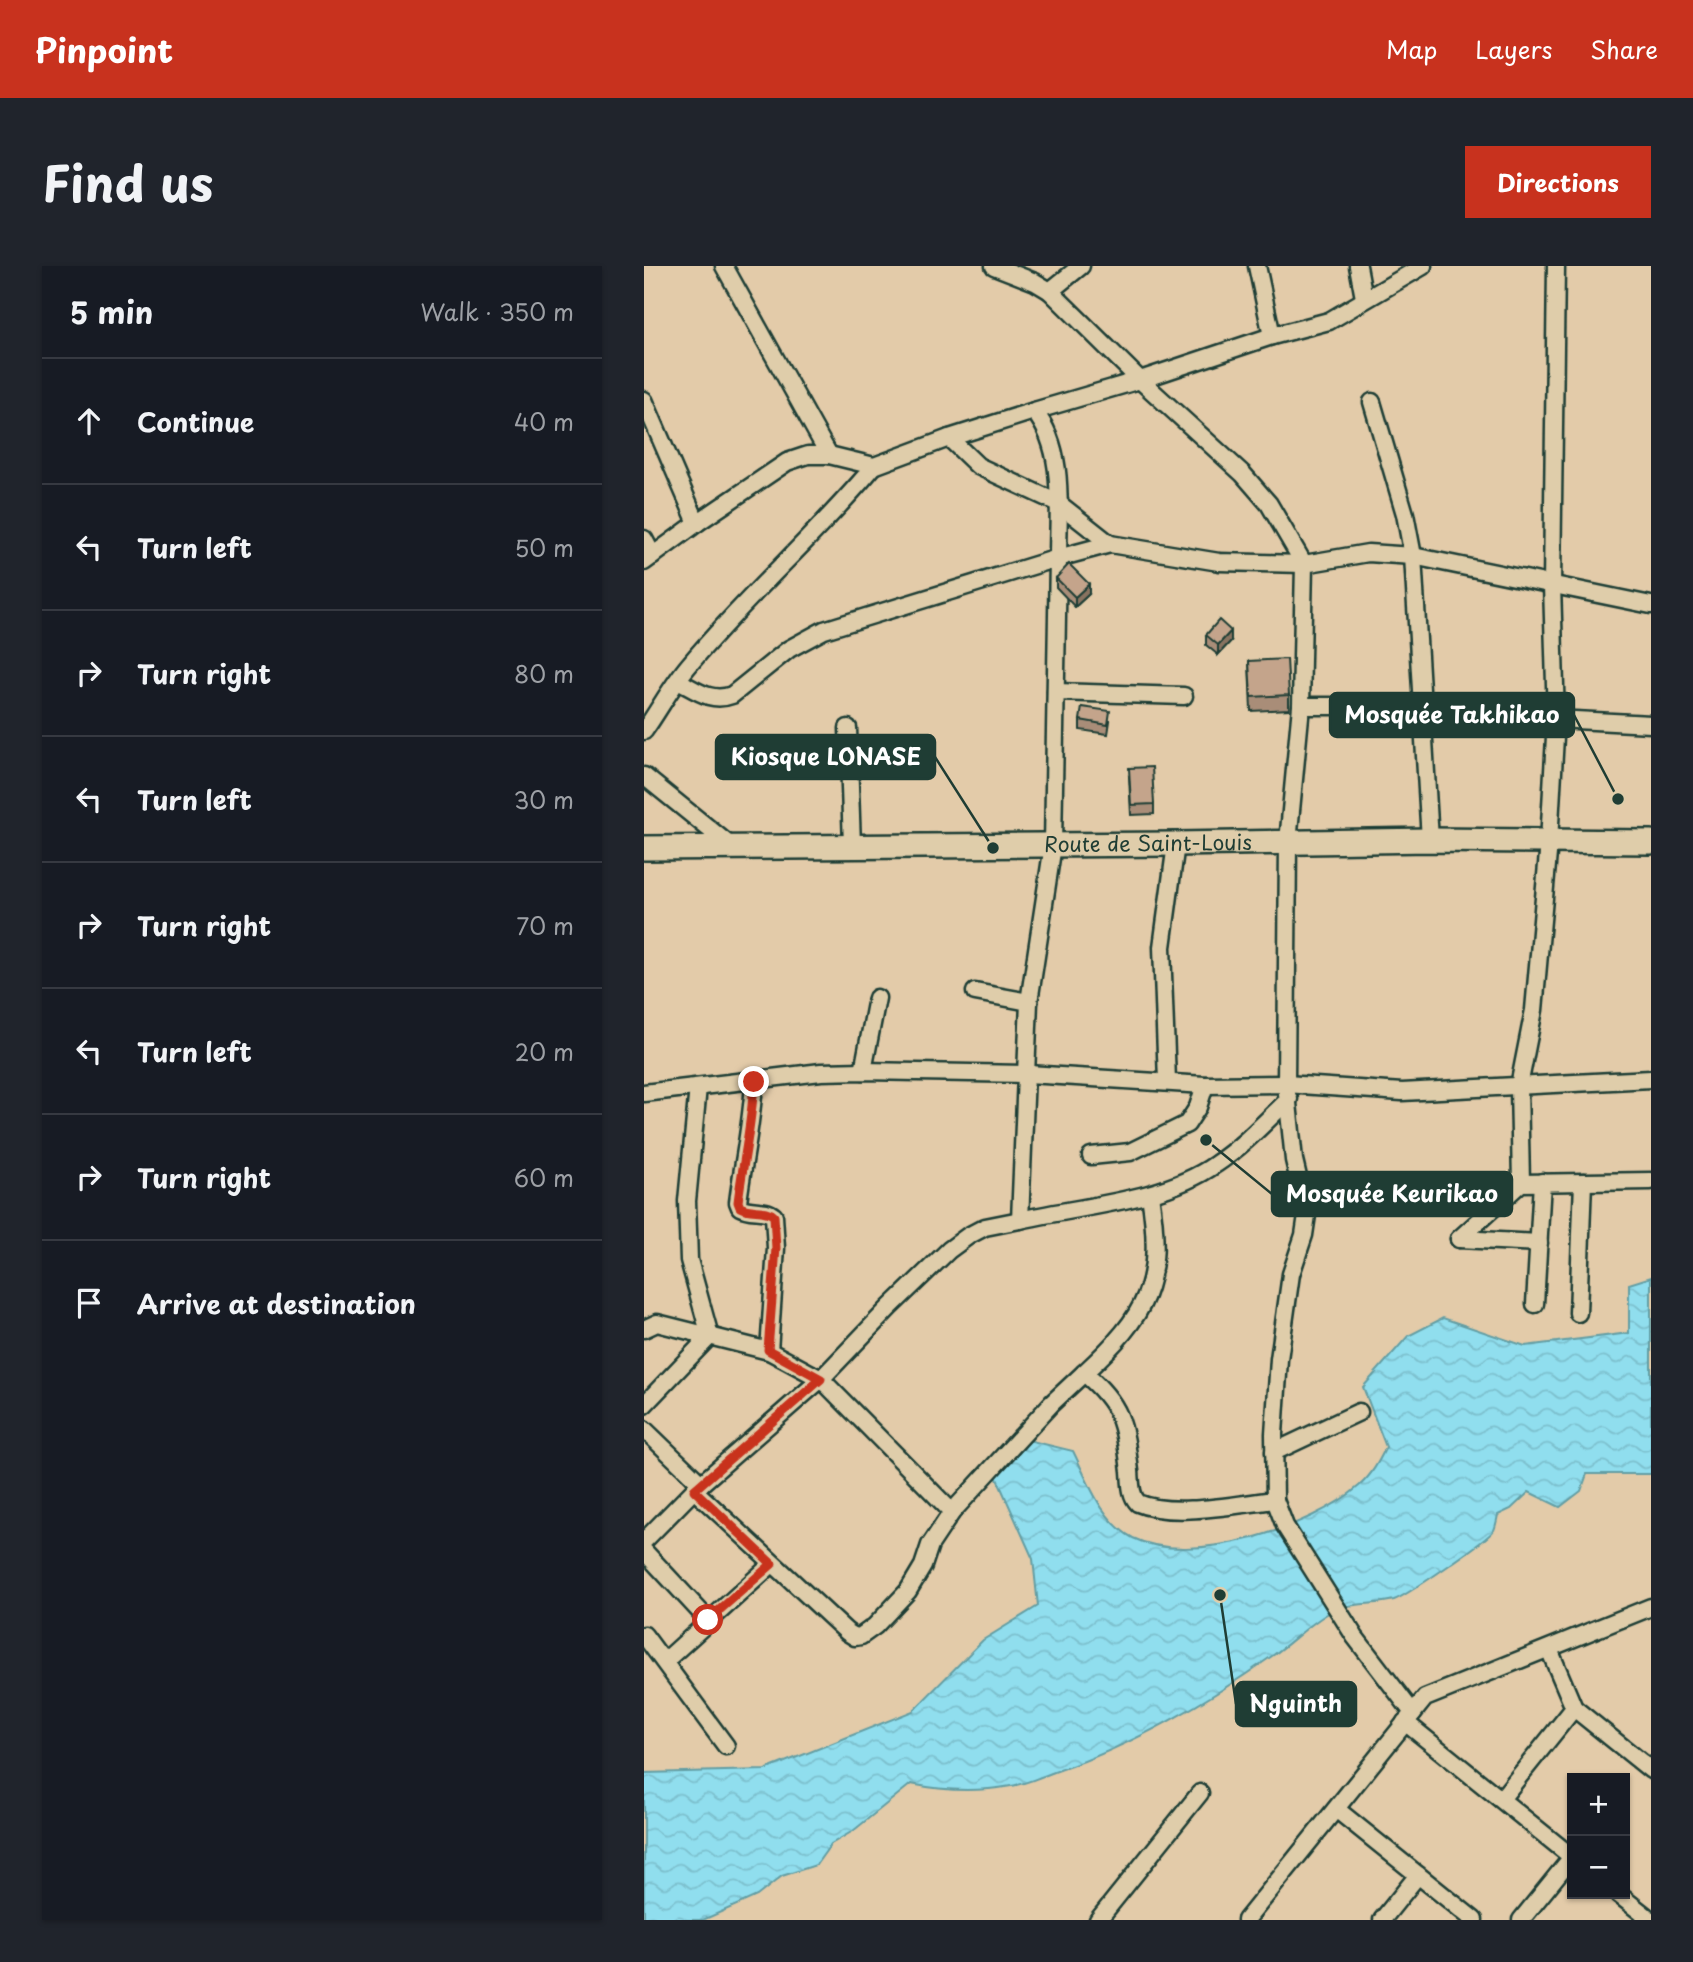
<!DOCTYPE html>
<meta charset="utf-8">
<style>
body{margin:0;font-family:"Playpen Sans",sans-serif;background:#20242c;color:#f1f3f6}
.controls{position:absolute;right:21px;bottom:21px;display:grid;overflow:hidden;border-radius:0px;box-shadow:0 2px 5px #0004}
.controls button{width:63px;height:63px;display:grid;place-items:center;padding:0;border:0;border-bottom:2px solid #363941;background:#171b24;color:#f1f3f6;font:35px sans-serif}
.stop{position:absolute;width:21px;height:21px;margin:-16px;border:5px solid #c8321e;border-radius:50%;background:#fff}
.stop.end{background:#c8321e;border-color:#fff;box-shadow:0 2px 7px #0008}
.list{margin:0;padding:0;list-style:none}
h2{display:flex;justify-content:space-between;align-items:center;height:91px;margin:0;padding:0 28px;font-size:30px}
h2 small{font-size:23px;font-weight:400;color:#9ea1a6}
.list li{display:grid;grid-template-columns:46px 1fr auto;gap:21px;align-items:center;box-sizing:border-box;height:126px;padding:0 28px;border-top:2px solid #363941}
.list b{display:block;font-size:26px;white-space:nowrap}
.list em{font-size:23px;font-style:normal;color:#9ea1a6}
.icon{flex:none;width:38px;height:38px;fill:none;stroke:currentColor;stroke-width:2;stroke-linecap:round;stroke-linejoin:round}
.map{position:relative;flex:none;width:1007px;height:1654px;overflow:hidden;border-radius:0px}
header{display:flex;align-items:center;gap:42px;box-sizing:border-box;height:98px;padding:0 35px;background:#c8321e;color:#fff}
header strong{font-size:33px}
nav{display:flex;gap:38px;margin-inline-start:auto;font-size:24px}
.intro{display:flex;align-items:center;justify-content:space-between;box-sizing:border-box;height:168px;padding:0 42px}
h1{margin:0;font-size:49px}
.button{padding:18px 32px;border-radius:0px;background:#c8321e;color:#fff;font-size:24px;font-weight:700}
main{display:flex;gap:42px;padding:0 42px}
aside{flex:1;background:#171b24;border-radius:0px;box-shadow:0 2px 5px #0004}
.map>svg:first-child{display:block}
.water{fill:url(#water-waves);stroke:#639ea4;stroke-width:2}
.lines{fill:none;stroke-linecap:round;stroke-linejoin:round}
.minor-casing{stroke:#1f3d34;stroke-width:21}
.primary-casing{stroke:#1f3d34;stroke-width:28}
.minor{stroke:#dfcdaa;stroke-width:16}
.primary{stroke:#dfcdaa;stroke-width:23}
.wall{fill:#a98d78;stroke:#1f3d34;stroke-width:2}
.shaded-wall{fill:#897361;stroke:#1f3d34;stroke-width:2}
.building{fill:#c4a48b;stroke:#1f3d34;stroke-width:2}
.route{stroke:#c8321e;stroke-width:9}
.labels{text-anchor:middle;stroke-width:5;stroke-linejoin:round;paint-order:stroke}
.street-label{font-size:21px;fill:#1f3d34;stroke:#dfcdaa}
.leader{fill:none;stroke:#1f3d34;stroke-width:2.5}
.callout-dot{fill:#1f3d34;stroke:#dfcdaa;stroke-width:2.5}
.callout{fill:#1f3d34;stroke:#1f3d34;stroke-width:2.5}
.callout-label{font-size:23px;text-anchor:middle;font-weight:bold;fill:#fff}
</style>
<header>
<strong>Pinpoint</strong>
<nav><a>Map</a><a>Layers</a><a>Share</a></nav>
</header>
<div class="intro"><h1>Find us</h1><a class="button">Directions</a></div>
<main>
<aside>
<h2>5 min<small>Walk · 350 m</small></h2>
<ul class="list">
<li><svg class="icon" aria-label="ahead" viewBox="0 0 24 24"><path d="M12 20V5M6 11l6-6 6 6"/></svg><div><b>Continue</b></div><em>40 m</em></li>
<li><svg class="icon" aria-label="left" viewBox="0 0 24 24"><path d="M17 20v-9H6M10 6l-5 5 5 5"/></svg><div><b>Turn left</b></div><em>50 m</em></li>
<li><svg class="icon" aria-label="right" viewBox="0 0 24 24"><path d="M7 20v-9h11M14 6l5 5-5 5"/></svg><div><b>Turn right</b></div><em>80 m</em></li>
<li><svg class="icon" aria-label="left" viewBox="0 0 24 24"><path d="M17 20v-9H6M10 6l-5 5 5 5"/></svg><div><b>Turn left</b></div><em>30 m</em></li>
<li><svg class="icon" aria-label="right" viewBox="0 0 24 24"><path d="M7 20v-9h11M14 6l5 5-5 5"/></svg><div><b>Turn right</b></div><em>70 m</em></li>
<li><svg class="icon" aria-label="left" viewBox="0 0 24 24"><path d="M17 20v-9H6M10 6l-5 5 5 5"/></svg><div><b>Turn left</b></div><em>20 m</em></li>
<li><svg class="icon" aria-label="right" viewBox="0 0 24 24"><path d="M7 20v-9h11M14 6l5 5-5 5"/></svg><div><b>Turn right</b></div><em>60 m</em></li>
<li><svg class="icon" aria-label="arrive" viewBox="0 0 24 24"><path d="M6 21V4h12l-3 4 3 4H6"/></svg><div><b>Arrive at destination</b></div></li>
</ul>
</aside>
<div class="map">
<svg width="1007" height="1654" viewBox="0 0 1007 1654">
<defs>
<pattern id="water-waves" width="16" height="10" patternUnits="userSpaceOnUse" patternTransform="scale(1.75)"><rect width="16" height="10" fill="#90deee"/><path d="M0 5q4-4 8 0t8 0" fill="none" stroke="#7cbfcd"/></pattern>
</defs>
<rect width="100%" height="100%" fill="#e3cba9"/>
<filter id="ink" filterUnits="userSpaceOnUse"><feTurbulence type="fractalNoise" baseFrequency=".0143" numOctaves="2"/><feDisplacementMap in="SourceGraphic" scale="14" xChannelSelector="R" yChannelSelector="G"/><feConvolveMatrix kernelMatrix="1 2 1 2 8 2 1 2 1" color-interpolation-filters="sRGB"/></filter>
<g filter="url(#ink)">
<!-- water -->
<path class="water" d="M1007,1011v197h-64l-6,17 -21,16 -31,-15 -18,17 -13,6c-1,4 -2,11 -4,15 -6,10 -88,66 -100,70 -22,6 -47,1 -67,14 -20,12 -36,29 -55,42 -64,46 -141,90 -215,115 -15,5 -30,13 -46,15 -33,6 -67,5 -100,-2l-58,47 -22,13 -15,21 -34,11 -25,20 -54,24h-59v-147l121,-3 148,-59 70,-71 55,-34 -5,-47 -39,-87 30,-33 49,12c15,30 28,70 60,87 59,29 180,-11 226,-52 13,-11 20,-25 27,-39l-23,-60 45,-51 35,-18 82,28 104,-13v-49z"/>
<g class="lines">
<!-- minor casing -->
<g class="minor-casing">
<g id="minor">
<polyline points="80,0 185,189"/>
<polyline points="350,0 391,16 406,25"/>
<path d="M437,0l-31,25 90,89 103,94 26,30 35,60 -85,-2 -109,-18 -52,14 -5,287 -24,157 -9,218c62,-14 144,-19 196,-56 27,-18 50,-43 73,-65"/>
<polyline points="613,0 628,70"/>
<polyline points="714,0 720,32"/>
<polyline points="0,134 53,257"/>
<polyline points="728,136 761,248 769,290 786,574"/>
<polyline points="305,172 334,200 414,237 466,278"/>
<polyline points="0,273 9,290"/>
<polyline points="0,296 53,257 143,196 164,189 185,189 230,200 305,172 390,145 496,114 628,70 685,55 779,0"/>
<path d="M34,415c18,9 33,22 54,14l57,-46 35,-19 234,-72c0,-48 8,-108 -24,-147"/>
<polyline points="412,426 540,430"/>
<polyline points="657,440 777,440 825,444 894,455 912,453 1007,458"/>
<polyline points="204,462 208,580"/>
<path d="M0,465c15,-21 28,-46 45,-66 58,-70 127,-129 185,-199"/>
<polyline points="0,510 89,582"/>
<polyline points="331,726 385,736"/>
<polyline points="219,805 233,732"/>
<polyline points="523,815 518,681 532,578"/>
<path d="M110,816c-2,41 -11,80 -16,120l2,5c11,6 25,1 34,9l2,32 -7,103"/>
<polyline points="0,827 177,806 219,805 384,808 561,819 642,818 758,826 1007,813"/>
<polyline points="447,890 486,886 543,858 554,841 561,819"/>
<polyline points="877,917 875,820 890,744 905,576 912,453 908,319 912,0"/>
<polyline points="815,973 877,917 1007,915"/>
<polyline points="815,973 895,977"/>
<polyline points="891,1038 898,916"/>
<polyline points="934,1047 939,916"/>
<polyline points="0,1063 13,1057 125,1085 177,1113 308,1246"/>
<path d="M440,1107c64,-59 80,-90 66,-178"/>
<polyline points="0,1139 66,1070 45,994 43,935 54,821"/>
<polyline points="0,1163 57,1218"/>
<polyline points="630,1186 715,1146"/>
<path d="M50,1224l153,142 8,5 6,-1 14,-10 33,-35 15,-25 7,-21 22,-33 100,-109 32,-30c38,32 40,50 46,98 1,11 0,24 8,32 35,15 99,1 137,-3"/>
<polyline points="0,1275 50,1224 177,1113 245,1042 305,984 324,970 341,961 376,954"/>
<polyline points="0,1285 64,1354"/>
<polyline points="0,1369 82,1480"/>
<polyline points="905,1383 930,1442 1007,1504"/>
<polyline points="21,1395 128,1298"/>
<polyline points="769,1447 711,1371 641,1260 631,1234 630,1168 635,1093 647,1008 660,969 663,949 650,894 642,818 644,576 657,440 660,298 724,287 769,290 1007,339"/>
<polyline points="761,1456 928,1591"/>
<polyline points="857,1533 930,1442"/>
<polyline points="692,1543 830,1654"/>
<polyline points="974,1628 1007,1654"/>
<polyline points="454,1654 556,1527"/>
<polyline points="602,1654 781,1432 1007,1341"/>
<polyline points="738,1654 774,1609"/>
<polyline points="877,1654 928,1591"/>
</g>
</g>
<!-- primary casing -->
<g class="primary-casing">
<g id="primary">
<path id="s1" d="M0,582l532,-4 254,-4 221,2"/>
</g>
</g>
<!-- minor -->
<use href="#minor" class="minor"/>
<!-- primary -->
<use href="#primary" class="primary"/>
</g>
<!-- wall -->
<g class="wall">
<polygon points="412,312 445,328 431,341 412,321"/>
<polygon points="562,369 587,375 574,389 562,379"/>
<polygon points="605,395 645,429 645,443 607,445"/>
<polygon points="436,454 466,455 464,468 436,464"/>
<polygon points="485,511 510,538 510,548 487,549"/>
</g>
<!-- shaded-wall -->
<g class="shaded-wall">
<polygon points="445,318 445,328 431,341 431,331"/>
<polygon points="587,365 587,375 574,389 574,379"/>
</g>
<!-- building -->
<g class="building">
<polygon points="425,298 445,318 431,331 412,312"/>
<polygon points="575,354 587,365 574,379 562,369"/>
<polygon points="643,393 645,429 607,431 605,395"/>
<polygon points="438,441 466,445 464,459 436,454"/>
<polygon points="508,501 510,538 487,539 485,502"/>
</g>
</g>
<g class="lines" filter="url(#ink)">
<!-- route -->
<path class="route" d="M64,1354l64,-56 -78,-74 127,-111 -53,-29 8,-102 -2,-32c-9,-8 -23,-3 -34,-9l-2,-5c5,-40 14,-79 16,-120"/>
</g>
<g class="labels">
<!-- street labels -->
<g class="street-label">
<text dy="7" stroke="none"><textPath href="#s1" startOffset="504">Route de Saint-Louis</textPath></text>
</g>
</g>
<!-- callouts -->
<path class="leader" d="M974 533L930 449M349 582L291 491M562 874L628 928M576 1329L592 1438"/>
<g class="callout-dot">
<circle cx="974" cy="533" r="7"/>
<circle cx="349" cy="582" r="7"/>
<circle cx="562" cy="874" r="7"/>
<circle cx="576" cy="1329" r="7"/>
</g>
<g class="callout">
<rect x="686" y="427" width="244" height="44" rx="7"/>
<rect x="72" y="469" width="219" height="44" rx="7"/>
<rect x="628" y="906" width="240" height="44" rx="7"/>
<rect x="592" y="1416" width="120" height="44" rx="7"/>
</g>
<g class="callout-label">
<text x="808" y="457">Mosquée Takhikao</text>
<text x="182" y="499">Kiosque LONASE</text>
<text x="748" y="936">Mosquée Keurikao</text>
<text x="652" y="1446">Nguinth</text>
</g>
</svg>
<div class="controls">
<button>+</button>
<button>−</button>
</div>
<div class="stop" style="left:64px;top:1354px"></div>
<div class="stop end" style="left:110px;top:816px"></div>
</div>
</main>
